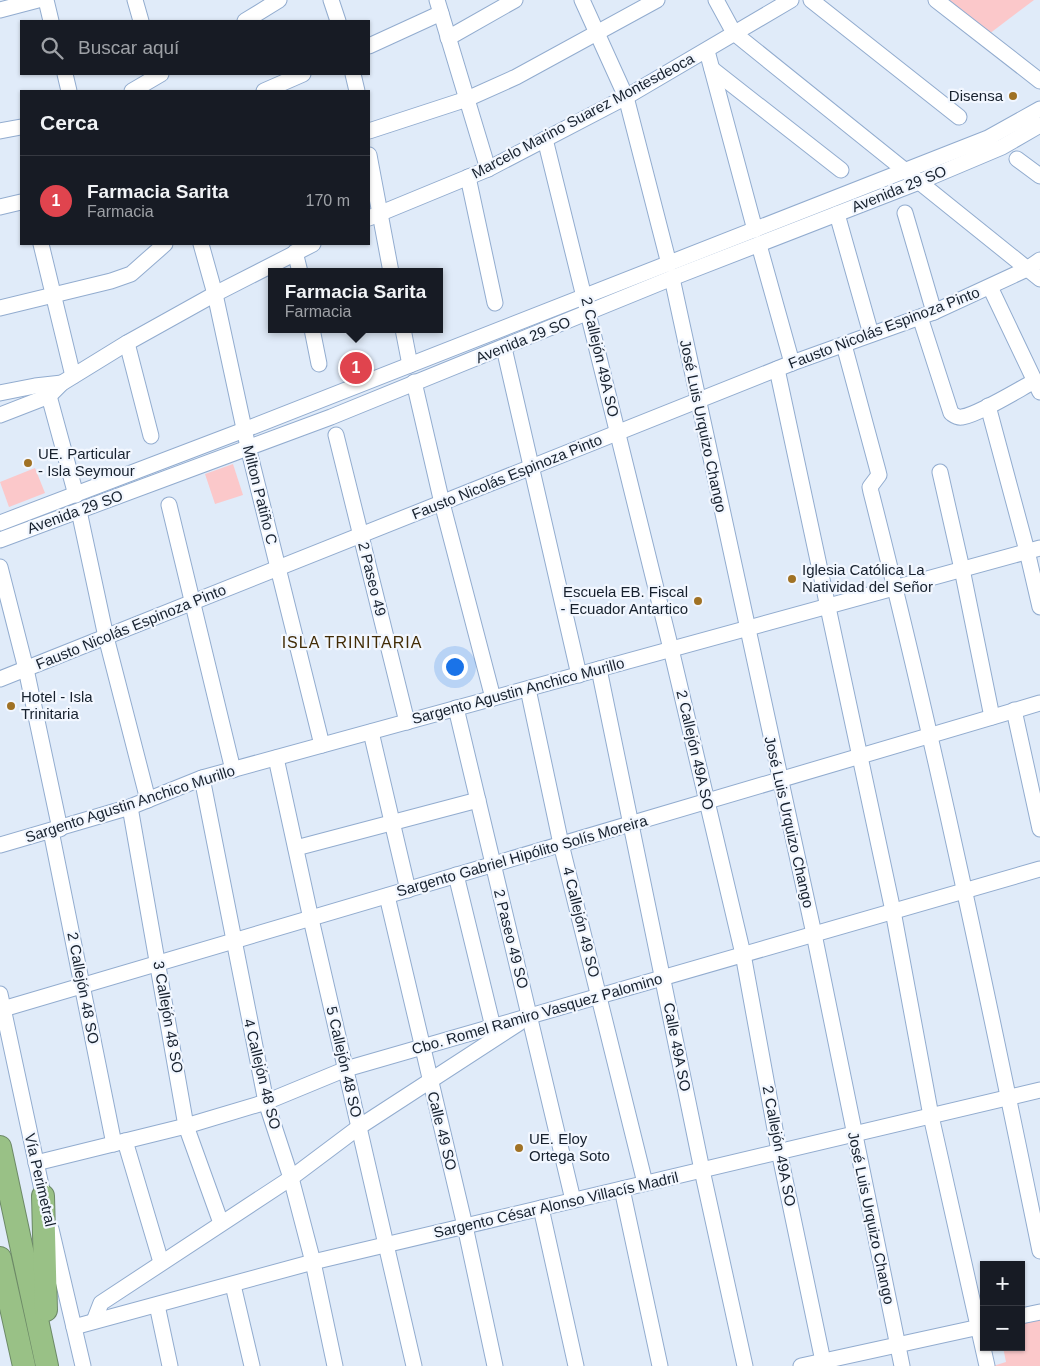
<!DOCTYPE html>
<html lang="es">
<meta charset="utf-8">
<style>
body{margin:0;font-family:Helvetica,sans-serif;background:#20242c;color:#f1f3f6}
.controls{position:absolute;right:15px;bottom:15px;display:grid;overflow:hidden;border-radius:0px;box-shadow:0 1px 4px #0004}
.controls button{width:45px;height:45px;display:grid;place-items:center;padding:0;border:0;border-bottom:1px solid #363941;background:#171b24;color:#f1f3f6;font:25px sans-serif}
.you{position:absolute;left:454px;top:666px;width:18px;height:18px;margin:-12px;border:4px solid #fff;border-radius:50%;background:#1a73e8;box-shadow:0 0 0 8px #1a73e833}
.badge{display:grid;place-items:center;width:32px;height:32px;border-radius:50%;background:#a07225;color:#fff;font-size:16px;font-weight:700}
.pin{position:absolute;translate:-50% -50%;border:2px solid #fff;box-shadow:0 1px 5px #0006}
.popup{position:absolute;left:268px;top:268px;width:175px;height:65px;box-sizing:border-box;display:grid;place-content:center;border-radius:0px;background:#171b24;filter:drop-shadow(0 1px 4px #0005);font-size:16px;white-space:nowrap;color:#9ea1a6}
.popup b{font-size:19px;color:#f1f3f6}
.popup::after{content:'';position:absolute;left:50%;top:100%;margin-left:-10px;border:10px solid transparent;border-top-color:#171b24}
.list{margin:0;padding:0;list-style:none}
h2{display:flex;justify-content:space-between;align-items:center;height:65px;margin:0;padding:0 20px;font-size:21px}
h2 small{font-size:16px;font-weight:400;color:#9ea1a6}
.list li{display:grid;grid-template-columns:32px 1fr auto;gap:15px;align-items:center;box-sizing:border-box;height:90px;padding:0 20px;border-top:1px solid #363941}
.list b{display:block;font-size:19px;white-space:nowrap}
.list p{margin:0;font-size:16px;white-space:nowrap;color:#9ea1a6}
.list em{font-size:16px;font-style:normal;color:#9ea1a6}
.icon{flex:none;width:28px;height:28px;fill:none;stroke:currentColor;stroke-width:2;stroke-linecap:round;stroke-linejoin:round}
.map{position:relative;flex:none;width:1040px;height:1366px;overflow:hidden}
.search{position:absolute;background:#171b24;box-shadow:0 1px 4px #0004;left:20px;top:20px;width:350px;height:55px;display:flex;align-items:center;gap:12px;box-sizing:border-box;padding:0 18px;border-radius:0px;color:#9ea1a6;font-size:19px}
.panel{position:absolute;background:#171b24;box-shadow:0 1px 4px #0004;left:20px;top:90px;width:350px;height:155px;border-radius:0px}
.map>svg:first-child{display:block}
.green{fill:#fbc8ca}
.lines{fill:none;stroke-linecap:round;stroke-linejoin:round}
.minor-casing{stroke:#92accf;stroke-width:17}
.highway-casing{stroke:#6c8967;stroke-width:24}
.minor{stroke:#fff;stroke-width:15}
.highway{stroke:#99c186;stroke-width:22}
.poi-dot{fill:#a07225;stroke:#f2f7ff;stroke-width:2}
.labels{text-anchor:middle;stroke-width:4.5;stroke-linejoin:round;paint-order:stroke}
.poi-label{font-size:15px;fill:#17212e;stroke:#f2f7ff;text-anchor:start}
.street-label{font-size:15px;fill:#17212e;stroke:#f2f7ff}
.neighbourhood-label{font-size:16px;letter-spacing:1px;fill:#422c06;stroke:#f2f7ff}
</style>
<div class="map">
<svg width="1040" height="1366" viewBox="0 0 1040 1366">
<rect width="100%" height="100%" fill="#e0ebf9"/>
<!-- green -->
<g class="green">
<polygon points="948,0 1034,0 989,34"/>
<polygon points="233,464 243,495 215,504 205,474"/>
<polygon points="35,468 45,493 9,507 0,482"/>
<polygon points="1040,1317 1040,1366 993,1366 1006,1362 1003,1347 1021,1347 1021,1323"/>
</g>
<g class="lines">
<!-- minor casing -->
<g class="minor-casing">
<g id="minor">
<polyline points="46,0 51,21"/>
<polyline points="135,0 141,21"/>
<polyline points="331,0 338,21"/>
<polyline points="437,0 488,169"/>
<polyline points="582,0 626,97 669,264"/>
<polyline points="716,0 734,33 1040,279"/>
<polyline points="811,0 959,117"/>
<polyline points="936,0 1040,81"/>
<polyline points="0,10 38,0"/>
<polyline points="245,21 279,0"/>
<polyline points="448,38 515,0"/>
<polyline points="369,46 441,13"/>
<polyline points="707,51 755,230"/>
<polyline points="712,69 841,170"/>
<polyline points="65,74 69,91"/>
<polyline points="353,74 357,91"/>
<polyline points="132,91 161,74"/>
<polyline points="264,91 303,74"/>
<polyline points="0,131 21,127"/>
<polyline points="369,131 467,99 516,77 657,0"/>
<polyline points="545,139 671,649 743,954 779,1151 824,1366"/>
<polyline points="369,155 391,272"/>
<polyline points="1017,159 1040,176"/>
<polyline points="468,177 495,303"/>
<polyline points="0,207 21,202"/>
<polyline points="905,213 934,312"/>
<polyline points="837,214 871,334"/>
<polyline points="369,218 488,169 626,97 791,0"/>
<polyline points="41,244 73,376"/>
<polyline points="201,244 215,294 248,447 322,745"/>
<polyline points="759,245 792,363"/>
<polyline points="295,252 300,272"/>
<polyline points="672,278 814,934 902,1366"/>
<polyline points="990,287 1040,392"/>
<polyline points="0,308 111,281 131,274 165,244"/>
<path d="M920,317l31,96c3,2 6,5 11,4 15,-2 56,-27 71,-35"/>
<polyline points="312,329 319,364"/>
<polyline points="403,329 410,365"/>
<polyline points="127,343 151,436"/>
<path d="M844,345l34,126 1,4 -9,12 1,5c64,251 117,505 169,759"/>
<polyline points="504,348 579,675"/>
<polyline points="777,369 893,911 931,1116 987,1366"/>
<polyline points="414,382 442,503 493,698"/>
<polyline points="0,393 35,386 62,383"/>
<polyline points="49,396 76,495"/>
<polyline points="988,406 1027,551 1040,607"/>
<polyline points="0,415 49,396 62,383 127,343 215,294 313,244"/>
<polyline points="336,435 407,722"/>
<polyline points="940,472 962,569 992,717"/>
<polyline points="169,505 233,770"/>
<polyline points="79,511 106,637 148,800"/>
<polyline points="0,523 244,430 988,138 1040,109"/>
<polyline points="0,540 331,417 672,278 919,182 1002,147 1040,125"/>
<polyline points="0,567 26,669 60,829"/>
<polyline points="599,669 702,1170 745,1366"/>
<polyline points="0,679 792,363 934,312 1027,269 1040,260"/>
<polyline points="528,689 561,844 645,1183"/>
<polyline points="456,708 573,1200"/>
<polyline points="1014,710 1040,829"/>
<polyline points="371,732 408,890"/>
<polyline points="276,758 311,919 414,1366"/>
<polyline points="202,778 266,1102 291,1178 313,1262 335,1366"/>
<polyline points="130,807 186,1126 221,1223"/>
<polyline points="51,831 114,1144"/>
<polyline points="0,845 130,807 202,778 1040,548"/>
<polyline points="296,848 478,800"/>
<polyline points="456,875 493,1027"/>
<polyline points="387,896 465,1226 495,1366"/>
<polyline points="0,994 45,1204"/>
<polyline points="3,1009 1040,703"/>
<polyline points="125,1141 161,1262"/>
<polyline points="36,1163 186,1126 266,1102 346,1069 1040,869"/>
<polyline points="622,1189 660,1366"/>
<polyline points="541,1208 576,1366"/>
<polyline points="51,1229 83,1366"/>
<polyline points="233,1285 252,1366"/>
<polyline points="157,1305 170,1366"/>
<polyline points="1021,1316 1040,1312"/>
<polyline points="94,1321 101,1303 291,1178 359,1127 519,1023"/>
<polyline points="74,1327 313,1262 1040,1090"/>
<polyline points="801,1366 984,1326"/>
</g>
</g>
<!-- highway casing -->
<g class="highway-casing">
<g id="highway">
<polyline points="0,1147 47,1366"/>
<polyline points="43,1196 46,1310"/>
<polyline points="0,1258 24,1366"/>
</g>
</g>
<!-- minor -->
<use href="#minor" class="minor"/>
<!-- highway -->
<use href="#highway" class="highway"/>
</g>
<!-- markers -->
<g class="poi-dot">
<circle cx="1013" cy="96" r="5"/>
<circle cx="28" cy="463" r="5"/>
<circle cx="792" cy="579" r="5"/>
<circle cx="698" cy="601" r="5"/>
<circle cx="11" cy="706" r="5"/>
<circle cx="519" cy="1148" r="5"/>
</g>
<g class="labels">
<!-- poi labels -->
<g class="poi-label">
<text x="1003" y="101" text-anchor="end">Disensa</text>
<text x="38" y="459">UE. Particular<tspan x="38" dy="17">- Isla Seymour</tspan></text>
<text x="802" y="575">Iglesia Católica La<tspan x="802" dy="17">Natividad del Señor</tspan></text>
<text x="688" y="597" text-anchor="end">Escuela EB. Fiscal<tspan x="688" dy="17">- Ecuador Antartico</tspan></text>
<text x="21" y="702">Hotel - Isla<tspan x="21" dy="17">Trinitaria</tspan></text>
<text x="529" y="1144">UE. Eloy<tspan x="529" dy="17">Ortega Soto</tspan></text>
</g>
<!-- street labels -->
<g class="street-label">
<text transform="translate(583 116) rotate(-28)" y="5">Marcelo Marino Suarez Montesdeoca</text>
<text transform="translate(899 189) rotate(-22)" y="5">Avenida 29 SO</text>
<text transform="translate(884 328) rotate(-21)" y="5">Fausto Nicolás Espinoza Pinto</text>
<text transform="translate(523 340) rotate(-22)" y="5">Avenida 29 SO</text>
<text transform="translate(600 357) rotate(77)" y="5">2 Callejón 49A SO</text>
<text transform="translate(703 426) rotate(78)" y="5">José Luis Urquizo Chango</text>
<text transform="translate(507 477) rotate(-22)" y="5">Fausto Nicolás Espinoza Pinto</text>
<text transform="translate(260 495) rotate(76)" y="5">Milton Patiño C</text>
<text transform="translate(75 512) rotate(-20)" y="5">Avenida 29 SO</text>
<text transform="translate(372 579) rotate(76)" y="5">2 Paseo 49</text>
<text transform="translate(131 627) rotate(-22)" y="5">Fausto Nicolás Espinoza Pinto</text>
<text transform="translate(518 691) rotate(-15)" y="5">Sargento Agustin Anchico Murillo</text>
<text transform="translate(695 750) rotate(77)" y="5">2 Callejón 49A SO</text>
<text transform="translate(130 804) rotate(-18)" y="5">Sargento Agustin Anchico Murillo</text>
<text transform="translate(789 822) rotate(77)" y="5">José Luis Urquizo Chango</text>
<text transform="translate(522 856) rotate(-16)" y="5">Sargento Gabriel Hipólito Solís Moreira</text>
<text transform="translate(581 922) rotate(76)" y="5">4 Callejón 49 SO</text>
<text transform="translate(511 939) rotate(76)" y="5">2 Paseo 49 SO</text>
<text transform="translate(83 988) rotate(79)" y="5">2 Callejón 48 SO</text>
<text transform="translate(537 1014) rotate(-16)" y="5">Cbo. Romel Ramiro Vasquez Palomino</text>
<text transform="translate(168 1017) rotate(80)" y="5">3 Callejón 48 SO</text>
<text transform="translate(677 1047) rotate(79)" y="5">Calle 49A SO</text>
<text transform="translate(344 1062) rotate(77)" y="5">5 Callejón 48 SO</text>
<text transform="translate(262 1074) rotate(76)" y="5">4 Callejón 48 SO</text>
<text transform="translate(442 1131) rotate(76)" y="5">Calle 49 SO</text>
<text transform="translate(779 1146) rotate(79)" y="5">2 Callejón 49A SO</text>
<text transform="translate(40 1180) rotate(77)" y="5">Vía Perimetral</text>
<text transform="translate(556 1205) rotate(-13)" y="5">Sargento César Alonso Villacís Madril</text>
<text transform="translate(871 1218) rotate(78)" y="5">José Luis Urquizo Chango</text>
</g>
<!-- neighbourhood labels -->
<g class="neighbourhood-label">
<text x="352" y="648">ISLA TRINITARIA</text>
</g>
</g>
</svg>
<div class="controls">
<button>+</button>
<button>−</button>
</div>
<div class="you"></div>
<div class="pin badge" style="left:356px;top:368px;background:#e0444e">1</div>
<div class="popup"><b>Farmacia Sarita</b>Farmacia</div>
<div class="search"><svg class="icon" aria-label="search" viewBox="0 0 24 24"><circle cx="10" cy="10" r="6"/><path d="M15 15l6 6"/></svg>Buscar aquí</div>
<section class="panel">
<h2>Cerca<small></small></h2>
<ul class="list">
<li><span class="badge" style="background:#e0444e">1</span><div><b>Farmacia Sarita</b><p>Farmacia</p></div><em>170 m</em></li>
</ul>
</section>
</div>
